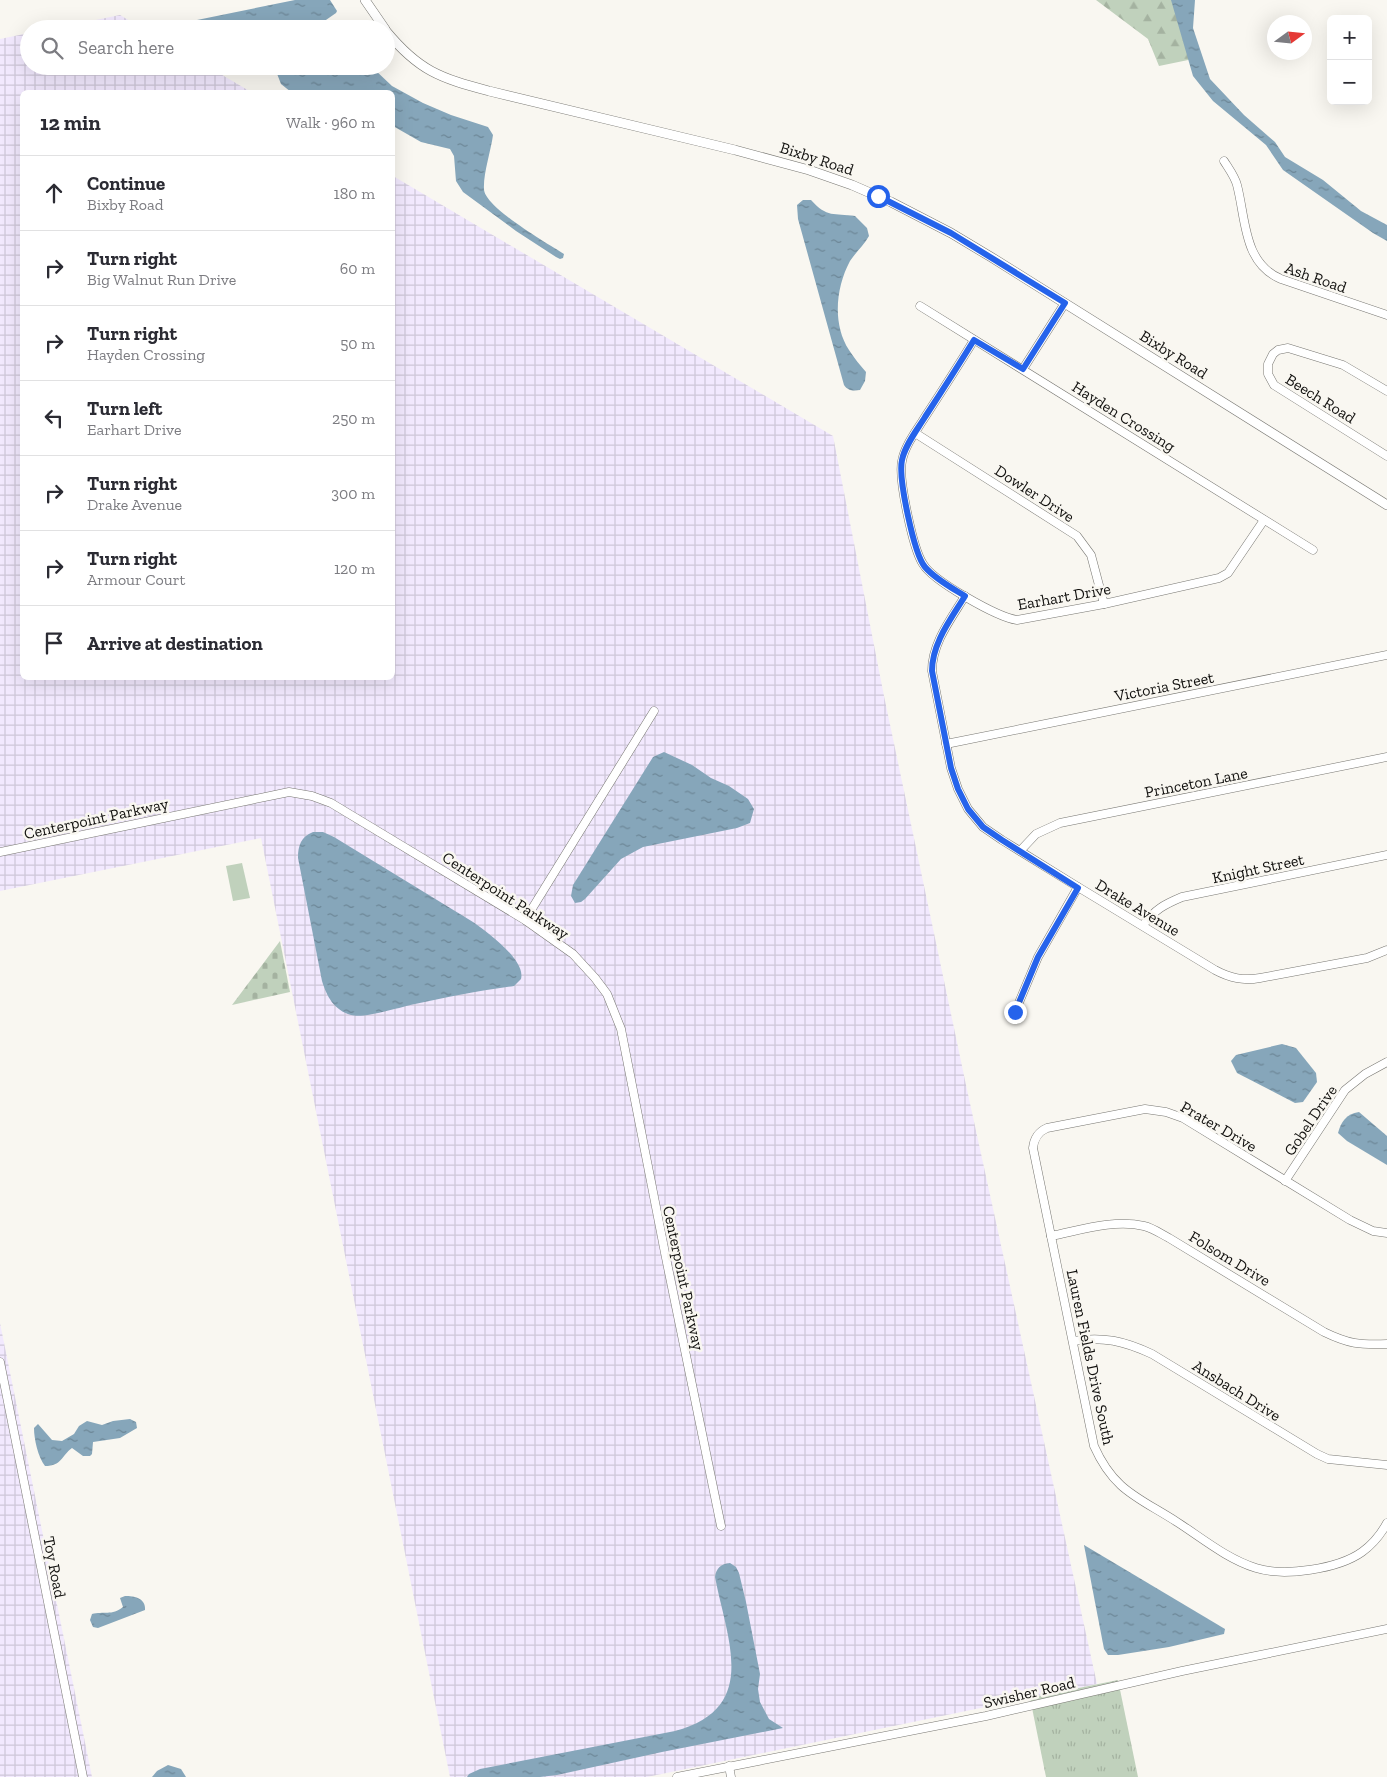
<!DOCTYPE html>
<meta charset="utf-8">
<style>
body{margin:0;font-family:"Zilla Slab",serif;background:#f2f2f3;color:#2b2b33}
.controls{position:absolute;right:15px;top:15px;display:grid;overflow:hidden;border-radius:8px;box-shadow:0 5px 20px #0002}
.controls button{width:45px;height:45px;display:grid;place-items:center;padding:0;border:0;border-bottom:1px solid #e1e1e2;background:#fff;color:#2b2b33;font:25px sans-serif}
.compass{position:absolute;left:1267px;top:15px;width:45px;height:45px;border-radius:50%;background:#fff;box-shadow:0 5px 20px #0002;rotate:75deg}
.stop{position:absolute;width:15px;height:15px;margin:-11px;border:4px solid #2563eb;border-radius:50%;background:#fff}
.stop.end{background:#2563eb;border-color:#fff;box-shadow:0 1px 5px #0008}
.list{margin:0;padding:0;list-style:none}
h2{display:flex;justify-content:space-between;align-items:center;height:65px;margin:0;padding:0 20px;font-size:21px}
h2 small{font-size:16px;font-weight:400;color:#7c7c81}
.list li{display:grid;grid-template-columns:32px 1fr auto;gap:15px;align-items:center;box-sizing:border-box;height:75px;padding:0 20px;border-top:1px solid #e1e1e2}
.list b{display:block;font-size:19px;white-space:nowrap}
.list p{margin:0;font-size:16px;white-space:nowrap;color:#7c7c81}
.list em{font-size:16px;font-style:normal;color:#7c7c81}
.icon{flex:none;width:28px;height:28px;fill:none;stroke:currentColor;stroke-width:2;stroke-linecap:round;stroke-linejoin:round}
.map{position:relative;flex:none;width:1387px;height:1777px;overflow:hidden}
.search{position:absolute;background:#fff;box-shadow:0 5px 20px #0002;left:20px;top:20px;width:375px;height:55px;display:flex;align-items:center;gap:12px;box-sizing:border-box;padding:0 18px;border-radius:28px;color:#7c7c81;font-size:19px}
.panel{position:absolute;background:#fff;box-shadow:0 5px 20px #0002;left:20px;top:90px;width:375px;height:590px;border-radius:8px}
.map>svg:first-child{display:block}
.industrial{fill:url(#industrial-grid)}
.grass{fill:url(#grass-tufts)}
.forest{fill:url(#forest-firs)}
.cemetery{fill:url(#cemetery-stones)}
.park{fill:#c0d1bc}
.water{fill:url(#water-ripples)}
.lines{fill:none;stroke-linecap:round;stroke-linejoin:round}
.minor-casing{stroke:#787772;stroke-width:9}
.tertiary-casing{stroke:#787772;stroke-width:10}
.minor{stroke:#fff;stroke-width:8}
.tertiary{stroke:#fff;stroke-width:9}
.route{stroke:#2563eb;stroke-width:6}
.labels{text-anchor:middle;stroke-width:5;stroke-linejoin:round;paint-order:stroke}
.street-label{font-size:16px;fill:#11100e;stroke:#f9f7f1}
</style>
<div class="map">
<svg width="1387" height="1777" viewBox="0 0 1387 1777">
<defs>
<pattern id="industrial-grid" width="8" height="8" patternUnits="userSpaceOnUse" patternTransform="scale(1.25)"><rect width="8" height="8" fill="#f2e9fe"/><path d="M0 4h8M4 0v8" fill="none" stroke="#cec7d8"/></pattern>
<pattern id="grass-tufts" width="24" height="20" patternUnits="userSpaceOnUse" patternTransform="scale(1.25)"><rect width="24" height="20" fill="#c0d1bc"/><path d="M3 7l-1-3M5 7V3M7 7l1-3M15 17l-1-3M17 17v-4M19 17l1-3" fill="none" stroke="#a4b2a0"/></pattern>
<pattern id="forest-firs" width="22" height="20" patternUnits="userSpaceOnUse" patternTransform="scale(1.25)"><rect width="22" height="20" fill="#c0d1bc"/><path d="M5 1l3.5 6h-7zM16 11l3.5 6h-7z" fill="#a4b2a0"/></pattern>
<pattern id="cemetery-stones" width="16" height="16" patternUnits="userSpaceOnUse" patternTransform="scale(1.25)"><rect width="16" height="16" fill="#c0d1bc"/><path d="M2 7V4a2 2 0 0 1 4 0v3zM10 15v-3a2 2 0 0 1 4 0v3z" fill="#a4b2a0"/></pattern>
<pattern id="water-ripples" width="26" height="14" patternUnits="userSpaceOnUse" patternTransform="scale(1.25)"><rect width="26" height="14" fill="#86a6ba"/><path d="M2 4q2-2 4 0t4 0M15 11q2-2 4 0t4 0" fill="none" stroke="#6c8696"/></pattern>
</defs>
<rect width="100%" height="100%" fill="#f9f7f1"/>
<!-- industrial -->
<g class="industrial">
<polygon points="120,15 143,29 52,29"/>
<polygon points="29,33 29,66 207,66 251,92 22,92 22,678 392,678 393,176 833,436 884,696 966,1085 1097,1684 647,1777 450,1777 261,838 0,891 0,39"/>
<polygon points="0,1323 92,1777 0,1777"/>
</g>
<!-- grass -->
<polygon class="grass" points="1118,1680 1138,1777 1046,1777 1030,1698"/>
<!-- forest -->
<polygon class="forest" points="1096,0 1178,0 1193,59 1159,66 1148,39"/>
<!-- cemetery -->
<polygon class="cemetery" points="280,941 290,992 232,1005"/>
<!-- park -->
<polygon class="park" points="242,863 250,898 233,901 226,866"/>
<!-- water -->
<g class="water">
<polygon points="295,0 330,0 337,11 336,13 313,29 192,28 193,22 197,20"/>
<polygon points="1171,0 1195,0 1193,28 1210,79 1244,115 1275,142 1285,157 1323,180 1361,211 1387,225 1387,241 1373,233 1283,170 1266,145 1213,101 1193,76"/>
<path d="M274,66h40l9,7 8,1 36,-8 7,3 18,17 31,17 28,12 37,12 5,8c-2,15 -10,40 -9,54 0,18 64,55 80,65l-1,4 -3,1 -4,-2 -40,-26 -53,-39 -7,-11 -2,-25 -4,-7 -29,-7 -28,-16 -1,-34h-101l-10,-8z"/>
<path d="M803,200h8c16,18 23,13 44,16l12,12 2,8c-5,9 -13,16 -19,25 -14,26 -18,63 -1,89 5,8 11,15 17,22l-1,9 -5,9c-7,1 -12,1 -16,-5l-46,-166 -1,-14z"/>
<polygon points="664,752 692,765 711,778 729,786 748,799 754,809 750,823 737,828 643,847 621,859 585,899 581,902 575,903 571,896 573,885 653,757"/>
<path d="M313,832h10l11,5 139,85c14,10 53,38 48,57l-7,7c-32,4 -66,11 -99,18 -15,3 -51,15 -64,11 -17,-5 -24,-18 -29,-34l-24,-123c0,-13 3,-21 15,-26z"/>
<polygon points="1282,1044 1296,1048 1316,1073 1317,1082 1303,1102 1295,1103 1237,1073 1231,1061 1236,1055"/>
<path d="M1359,1112l28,24v29l-40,-24 -9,-8c3,-11 8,-19 21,-21z"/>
<path d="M130,1419l6,3 1,6 -17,10 -27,4 -1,12 -2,2h-7l-11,-8c-11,8 -10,18 -27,18 -7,-9 -11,-27 -11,-38l4,-4 14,16 10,1 12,-7 5,-8 8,-5 15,4 11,-4z"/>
<polygon points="1084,1545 1225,1629 1224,1634 1169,1647 1118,1655 1108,1655 1104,1649"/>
<path d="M730,1563l6,4 3,6 7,29 14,72 -2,15 2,13 9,17 14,9 -121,24 -105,23 -17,2h-73l2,-3 11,-5 195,-38c85,-23 52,-91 40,-154 1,-9 6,-13 15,-14z"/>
<path d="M125,1596c9,0 21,2 20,14l-47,18 -5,-1 -3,-7 2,-6c11,-3 20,2 31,-7l-3,-9z"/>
<polygon points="168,1765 181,1769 186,1777 152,1777 157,1771"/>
</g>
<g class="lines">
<!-- minor casing -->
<g class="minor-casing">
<g id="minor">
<path d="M1224,161c5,8 11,16 13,24 9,34 6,78 44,94l106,36"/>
<polyline points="920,306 1313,550"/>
<path d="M974,340c-16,26 -32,51 -49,77 -8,13 -20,28 -23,44 -4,17 11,88 21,103 10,17 74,53 94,56l87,-16 115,-26 9,-5 36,-53"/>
<polyline points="1023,369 1065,303"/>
<polyline points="1387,391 1343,365 1288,348 1278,350 1273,354 1268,364 1268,374 1274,385 1387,456"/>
<polyline points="915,433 1077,536 1091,555 1104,604"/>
<path d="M965,596c-14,23 -33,47 -33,75l19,97 7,21 10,20 15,18 19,13 76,47 137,83c15,8 28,11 45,8l107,-20 20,-8"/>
<polyline points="946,744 1387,655"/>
<polyline points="1020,851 1036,834 1060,823 1387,757"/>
<polyline points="0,852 289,792 312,796 331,803 525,920 573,954 595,978 607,994 621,1029 665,1253 721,1526"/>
<polyline points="525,920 654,711"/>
<path d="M1143,925c13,-16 20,-20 39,-28l205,-42"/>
<polyline points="1015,1012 1038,957 1078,887"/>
<polyline points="1285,1181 1345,1090 1365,1074 1387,1062"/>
<path d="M1387,1233l-14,-2 -23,-11 -167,-102 -17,-6 -21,-3 -98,19c-9,4 -13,10 -14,20l61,298c20,45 44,51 83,76 25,16 50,37 79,46 28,9 82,1 106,-16 11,-8 19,-18 25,-29"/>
<path d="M1051,1236c30,-6 63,-17 93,-10 9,2 17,8 25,12l155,94c25,12 35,13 63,12"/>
<path d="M1073,1341c30,-5 51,0 79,13l165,100 11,5 59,6"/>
<polyline points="0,1362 83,1777"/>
<polyline points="729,1766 731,1777"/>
<polyline points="677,1777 986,1716 1182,1671 1387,1629"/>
</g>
</g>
<!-- tertiary casing -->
<g class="tertiary-casing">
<g id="tertiary">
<polyline points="365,0 385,29"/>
<path d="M386,31c33,40 54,47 103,60l246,59 74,20 43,15 39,17 60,31 40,24 396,248"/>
</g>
</g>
<!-- minor -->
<use href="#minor" class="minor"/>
<!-- tertiary -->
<use href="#tertiary" class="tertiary"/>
</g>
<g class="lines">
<!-- route -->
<path class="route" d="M878,196l73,37 114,70 -42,66 -49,-29c-16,26 -32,51 -49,77 -8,13 -20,28 -23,43 -4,18 12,94 23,107 10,12 27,21 40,29 -14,23 -33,47 -33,75l19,97 7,21 10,20 15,18 19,13 76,48 -40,69 -23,55"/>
</g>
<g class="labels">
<!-- street labels -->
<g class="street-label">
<text transform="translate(817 158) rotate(18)" y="6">Bixby Road</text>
<text transform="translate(1316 277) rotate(19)" y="6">Ash Road</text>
<text transform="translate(1174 354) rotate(32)" y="6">Bixby Road</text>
<text transform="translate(1321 398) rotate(32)" y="6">Beech Road</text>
<text transform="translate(1124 416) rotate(32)" y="6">Hayden Crossing</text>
<text transform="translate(1035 493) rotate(33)" y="6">Dowler Drive</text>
<text transform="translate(1064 596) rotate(-10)" y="6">Earhart Drive</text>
<text transform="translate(1164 686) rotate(-11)" y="6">Victoria Street</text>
<text transform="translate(1196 782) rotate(-11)" y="6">Princeton Lane</text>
<text transform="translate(96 818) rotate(-12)" y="6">Centerpoint Parkway</text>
<text transform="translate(1258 868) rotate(-12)" y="6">Knight Street</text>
<text transform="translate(506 895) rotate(33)" y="6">Centerpoint Parkway</text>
<text transform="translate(1138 907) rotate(31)" y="6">Drake Avenue</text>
<text transform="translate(1310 1120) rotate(-56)" y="6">Gobel Drive</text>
<text transform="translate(1219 1126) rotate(30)" y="6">Prater Drive</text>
<text transform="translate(1230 1258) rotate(31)" y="6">Folsom Drive</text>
<text transform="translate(684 1278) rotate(78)" y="6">Centerpoint Parkway</text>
<text transform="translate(1091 1357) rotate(78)" y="6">Lauren Fields Drive South</text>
<text transform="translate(1237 1390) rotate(32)" y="6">Ansbach Drive</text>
<text transform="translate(55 1567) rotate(79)" y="6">Toy Road</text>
<text transform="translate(1029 1692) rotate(-13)" y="6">Swisher Road</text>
</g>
</g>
</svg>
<div class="controls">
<button>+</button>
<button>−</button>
</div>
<svg class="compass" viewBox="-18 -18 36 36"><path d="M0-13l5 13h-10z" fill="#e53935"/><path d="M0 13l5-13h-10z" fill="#7c7c81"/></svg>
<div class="stop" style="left:878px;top:196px"></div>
<div class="stop end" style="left:1015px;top:1012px"></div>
<div class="search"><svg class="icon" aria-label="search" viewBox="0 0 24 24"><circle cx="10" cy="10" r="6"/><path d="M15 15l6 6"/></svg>Search here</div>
<section class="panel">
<h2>12 min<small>Walk · 960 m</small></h2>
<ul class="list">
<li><svg class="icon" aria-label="ahead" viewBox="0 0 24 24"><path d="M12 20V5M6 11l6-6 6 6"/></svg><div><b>Continue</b><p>Bixby Road</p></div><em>180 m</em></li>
<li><svg class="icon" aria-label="right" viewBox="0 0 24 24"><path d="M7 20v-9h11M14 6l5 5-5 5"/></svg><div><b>Turn right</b><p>Big Walnut Run Drive</p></div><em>60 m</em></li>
<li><svg class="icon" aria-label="right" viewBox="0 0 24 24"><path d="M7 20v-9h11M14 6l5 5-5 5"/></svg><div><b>Turn right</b><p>Hayden Crossing</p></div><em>50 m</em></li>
<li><svg class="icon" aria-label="left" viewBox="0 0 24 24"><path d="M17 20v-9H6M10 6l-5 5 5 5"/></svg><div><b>Turn left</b><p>Earhart Drive</p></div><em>250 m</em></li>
<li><svg class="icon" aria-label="right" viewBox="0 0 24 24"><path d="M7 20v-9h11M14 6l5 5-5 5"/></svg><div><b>Turn right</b><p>Drake Avenue</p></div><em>300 m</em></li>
<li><svg class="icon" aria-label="right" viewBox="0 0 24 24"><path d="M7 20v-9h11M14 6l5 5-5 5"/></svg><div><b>Turn right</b><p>Armour Court</p></div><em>120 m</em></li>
<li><svg class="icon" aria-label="arrive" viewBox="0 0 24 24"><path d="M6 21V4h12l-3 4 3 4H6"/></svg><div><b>Arrive at destination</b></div></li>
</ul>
</section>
</div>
